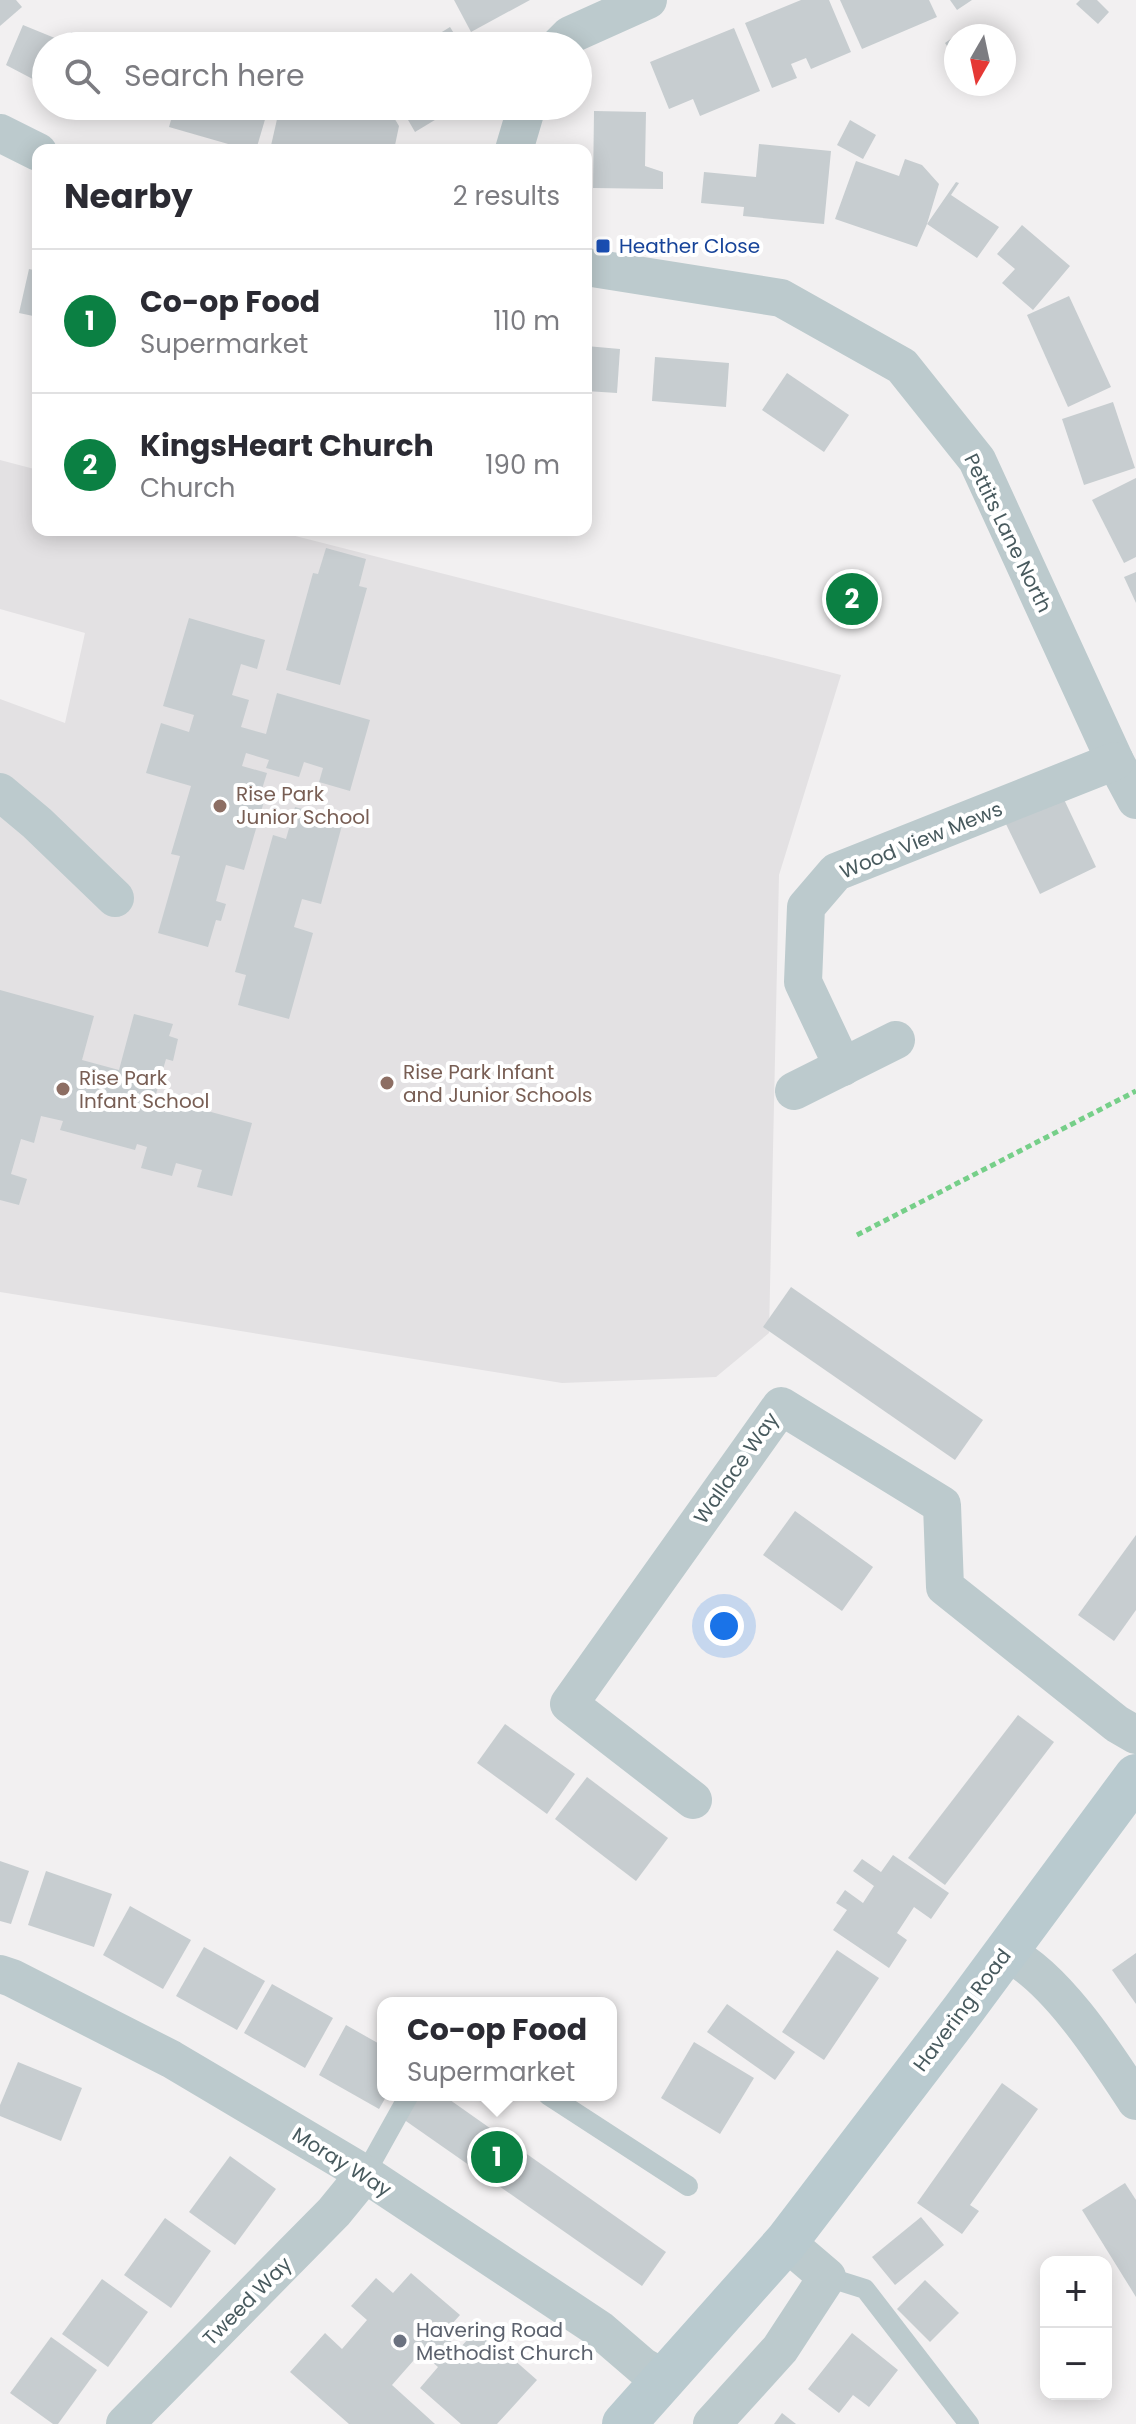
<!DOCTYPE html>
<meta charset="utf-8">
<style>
body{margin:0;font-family:Poppins,sans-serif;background:#f2f2f3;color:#2b2b33}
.controls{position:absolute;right:24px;bottom:24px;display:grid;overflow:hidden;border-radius:16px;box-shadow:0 4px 20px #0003}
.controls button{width:72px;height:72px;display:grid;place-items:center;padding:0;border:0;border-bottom:2px solid #e1e1e2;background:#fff;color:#2b2b33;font:40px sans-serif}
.compass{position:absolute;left:944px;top:24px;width:72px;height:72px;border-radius:50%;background:#fff;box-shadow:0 4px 20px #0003;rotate:189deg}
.you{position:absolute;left:724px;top:1626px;width:28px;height:28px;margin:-20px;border:6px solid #fff;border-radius:50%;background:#1a73e8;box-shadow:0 0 0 12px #1a73e833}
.badge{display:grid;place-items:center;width:52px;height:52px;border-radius:50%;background:#0b8043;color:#fff;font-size:26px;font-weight:700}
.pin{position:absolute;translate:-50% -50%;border:4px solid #fff;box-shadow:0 2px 8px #0006}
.popup{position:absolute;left:377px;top:1997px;width:240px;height:104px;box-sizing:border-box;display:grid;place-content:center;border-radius:16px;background:#fff;filter:drop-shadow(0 2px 6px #0005);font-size:26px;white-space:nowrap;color:#7c7c81}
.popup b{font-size:30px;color:#2b2b33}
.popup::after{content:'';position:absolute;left:50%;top:100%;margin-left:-16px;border:16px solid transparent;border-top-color:#fff}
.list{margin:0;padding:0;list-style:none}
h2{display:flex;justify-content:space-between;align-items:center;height:104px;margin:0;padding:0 32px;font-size:34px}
h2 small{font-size:26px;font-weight:400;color:#7c7c81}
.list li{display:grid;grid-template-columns:52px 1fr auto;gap:24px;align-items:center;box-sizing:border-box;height:144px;padding:0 32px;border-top:2px solid #e1e1e2}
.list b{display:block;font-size:30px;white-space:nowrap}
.list p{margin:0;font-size:26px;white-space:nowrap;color:#7c7c81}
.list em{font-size:26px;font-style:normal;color:#7c7c81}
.icon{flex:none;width:44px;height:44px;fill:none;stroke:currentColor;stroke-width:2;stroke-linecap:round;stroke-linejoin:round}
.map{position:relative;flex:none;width:1136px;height:2424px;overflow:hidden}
.search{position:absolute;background:#fff;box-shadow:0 4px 20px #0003;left:32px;top:32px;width:560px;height:88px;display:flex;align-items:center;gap:20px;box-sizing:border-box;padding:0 28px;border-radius:44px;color:#7c7c81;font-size:30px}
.panel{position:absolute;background:#fff;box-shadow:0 4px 20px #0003;left:32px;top:144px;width:560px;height:392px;border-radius:16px}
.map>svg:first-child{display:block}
.education{fill:#e3e1e3}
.building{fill:#c7cdd0}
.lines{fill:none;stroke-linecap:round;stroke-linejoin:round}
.path{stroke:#76cf89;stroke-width:5;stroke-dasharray:6 4;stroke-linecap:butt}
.lane{stroke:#bccacd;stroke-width:20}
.street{stroke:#bccacd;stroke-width:38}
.secondary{stroke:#b9cacf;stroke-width:44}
.transit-dot{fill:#1a4fb4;stroke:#fff;stroke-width:3}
.education-dot{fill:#8d6e63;stroke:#fff;stroke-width:3}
.worship-dot{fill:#6b7280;stroke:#fff;stroke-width:3}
.labels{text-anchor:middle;stroke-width:8;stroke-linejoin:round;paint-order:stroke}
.transit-label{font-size:20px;fill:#164399;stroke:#fff;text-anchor:start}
.street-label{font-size:20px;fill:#485a5e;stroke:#fff}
.education-label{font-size:20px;fill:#785e54;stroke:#fff;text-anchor:start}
.worship-label{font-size:20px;fill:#5b616d;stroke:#fff;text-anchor:start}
</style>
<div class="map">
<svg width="1136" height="2424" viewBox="0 0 1136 2424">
<rect width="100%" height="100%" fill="#f2f0f1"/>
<!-- education -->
<polygon class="education" points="0,460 38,470 38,530 272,530 841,675 779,875 769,1333 716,1377 562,1383 0,1292 0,699 65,723 85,633 0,609"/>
<!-- building -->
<g class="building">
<polygon points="0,0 16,0 22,7 0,26"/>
<polygon points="454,0 530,0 471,32"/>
<polygon points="801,0 829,0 851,52 811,69 806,58 791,64 797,78 772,88 745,23"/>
<polygon points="840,0 929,0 937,17 862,49"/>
<polygon points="950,0 972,0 957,10"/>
<polygon points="1080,0 1097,0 1109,12 1098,24 1076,4"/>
<polygon points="23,25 67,43 71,32 89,39 86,46 46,46 46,86 6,65"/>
<polygon points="969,26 976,36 956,36 956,59 945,43"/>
<polygon points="450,27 462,46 419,46"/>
<polygon points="734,28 760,91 700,116 693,99 669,109 650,62"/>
<polygon points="121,106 158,106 155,117"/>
<polygon points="175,106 269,106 256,150 249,150 169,127"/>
<polygon points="280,106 387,106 399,126 394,150 270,150"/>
<polygon points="400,106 458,106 415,132"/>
<polygon points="594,111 646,112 645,166 663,172 663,189 593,188"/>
<polygon points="850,120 876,135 863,159 837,145"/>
<polygon points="759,144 831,151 824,224 743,216 744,207 701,203 704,172 756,177"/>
<polygon points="905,159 922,165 939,184 927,224 917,247 835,219 856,161 899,176"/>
<polygon points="956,182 959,183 951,195 999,227 977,258 927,224"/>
<polygon points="1022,225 1070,266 1033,310 1002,283 1015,269 997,254"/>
<polygon points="29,269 38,271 38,317 19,313"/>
<polygon points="1069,296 1111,387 1068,407 1027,315"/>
<polygon points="586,346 620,349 617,393 586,391"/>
<polygon points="655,357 729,363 726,407 652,401"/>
<polygon points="787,373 849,415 824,452 762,410"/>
<polygon points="1113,402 1135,468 1084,485 1062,419"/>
<polygon points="1136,478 1136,557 1124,563 1092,500"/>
<polygon points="326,548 366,559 359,586 367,588 340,685 286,670 313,573 318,574"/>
<polygon points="1136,572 1136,603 1124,577"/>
<polygon points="189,618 265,640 257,669 241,664 232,695 249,700 241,727 266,734 277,693 370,720 350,791 319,782 323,768 304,762 299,777 266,768 269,760 246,753 242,766 267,773 262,789 267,791 244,870 226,865 216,901 226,904 221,921 216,920 208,947 158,933 180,856 171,854 191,786 146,773 161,723 189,732 194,715 163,706"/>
<polygon points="1061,793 1096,867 1040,894 1004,820"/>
<polygon points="295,807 324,815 326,809 345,814 321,904 302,899 294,927 313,933 289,1019 238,1005 246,975 235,972 273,835 286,839"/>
<polygon points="0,990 94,1016 82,1060 119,1070 134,1014 173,1024 169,1036 178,1039 173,1061 166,1059 154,1101 158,1102 159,1098 252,1123 232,1196 197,1187 202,1170 176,1163 172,1176 141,1168 147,1147 137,1144 135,1150 60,1130 63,1121 41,1116 34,1143 21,1139 11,1174 27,1179 19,1205 0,1200"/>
<polygon points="791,1287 983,1420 955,1460 763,1327"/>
<polygon points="795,1511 873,1567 842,1611 763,1555"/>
<polygon points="1136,1535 1136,1610 1114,1641 1078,1615"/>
<polygon points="1018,1715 1054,1742 945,1885 908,1858"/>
<polygon points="505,1724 575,1774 547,1814 477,1763"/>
<polygon points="587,1777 668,1838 636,1881 555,1819"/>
<polygon points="893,1855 949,1893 931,1919 914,1907 897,1933 907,1940 889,1968 833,1930 847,1910 836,1903 845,1890 863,1903 874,1886 853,1871 862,1859 881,1872"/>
<polygon points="0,1861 29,1871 11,1924 0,1921"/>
<polygon points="46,1871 112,1894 94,1947 28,1925"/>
<polygon points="130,1906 191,1940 163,1989 103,1955"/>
<polygon points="204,1947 265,1981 237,2030 176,1996"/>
<polygon points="837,1950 879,1978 824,2060 782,2032"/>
<polygon points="1136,1953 1136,2004 1112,1970"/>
<polygon points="272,1984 333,2018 305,2068 244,2033"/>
<polygon points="727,2004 795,2052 775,2080 707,2032"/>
<polygon points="346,2025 383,2046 383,2095 387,2095 379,2109 319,2075"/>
<polygon points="694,2042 754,2078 720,2134 661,2098"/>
<polygon points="18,2062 82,2088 61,2141 0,2116 0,2105"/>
<polygon points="1002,2083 1038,2109 970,2205 979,2211 962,2234 917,2203"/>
<polygon points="420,2095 443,2095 666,2252 642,2286 403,2119"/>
<polygon points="230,2156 276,2189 235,2245 189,2212"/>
<polygon points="1125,2183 1136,2200 1136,2297 1082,2210"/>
<polygon points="921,2217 944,2245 895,2285 872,2257"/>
<polygon points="165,2218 211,2251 171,2308 124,2275"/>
<polygon points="411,2273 460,2315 443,2334 459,2349 478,2328 537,2380 497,2424 461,2424 420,2388 438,2367 421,2352 392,2385 435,2424 349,2424 290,2372 325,2333 342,2349 367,2320 351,2306 376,2278 393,2293"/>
<polygon points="102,2279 148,2312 108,2367 62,2334"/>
<polygon points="925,2280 959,2313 930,2342 897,2309"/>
<polygon points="852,2333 898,2370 869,2407 853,2395 839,2413 808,2389"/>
<polygon points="51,2337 97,2370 58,2424 53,2424 10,2393"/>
<polygon points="782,2413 796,2424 774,2424"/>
</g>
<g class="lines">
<!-- path -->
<polyline class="path" points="857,1235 1136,1091"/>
<!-- lane -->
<g class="lane">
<polyline points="548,2095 688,2186"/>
<polyline points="365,2174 409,2095"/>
<polyline points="827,2277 865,2289 969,2424"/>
</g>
<!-- street -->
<g class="street">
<polyline points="559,46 570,35 648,0"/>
<polyline points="0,133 38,152"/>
<polyline points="514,150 527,106"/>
<polyline points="586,267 781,298 902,366 977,460 1115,761 1136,800"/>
<polyline points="0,792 37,823 115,898"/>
<polyline points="843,1067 803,982 806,907 836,872 1115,761"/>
<polyline points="794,1091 896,1040"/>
<polyline points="693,1800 569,1704 781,1406 942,1505 945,1587 1117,1724 1136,1735"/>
<path d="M1005,1952c50,23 101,103 131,149"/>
<polyline points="0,1974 12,1978 171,2059 365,2174 599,2329 642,2366 665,2379"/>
<polyline points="125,2424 334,2212 365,2174"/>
<polyline points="712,2424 780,2349 827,2277 786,2242"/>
</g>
<!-- secondary -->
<polyline class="secondary" points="624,2424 786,2242 963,2010 1136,1776"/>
</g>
<!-- markers -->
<rect class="transit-dot" x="595" y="238" width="16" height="16" rx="4"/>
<g class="education-dot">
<circle cx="220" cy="806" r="8"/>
<circle cx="387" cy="1083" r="8"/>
<circle cx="63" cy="1089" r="8"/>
</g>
<circle class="worship-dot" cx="400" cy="2341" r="8"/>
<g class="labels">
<!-- transit labels -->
<g class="transit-label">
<text x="619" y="253">Heather Close</text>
</g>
<!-- street labels -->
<g class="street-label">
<text transform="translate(1008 533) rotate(64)" y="7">Pettits Lane North</text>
<text transform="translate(921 840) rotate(-22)" y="7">Wood View Mews</text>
<text transform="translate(736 1468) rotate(-55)" y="7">Wallace Way</text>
<text transform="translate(962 2010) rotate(-53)" y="7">Havering Road</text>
<text transform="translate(342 2162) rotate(32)" y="7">Moray Way</text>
<text transform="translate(247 2301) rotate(-45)" y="7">Tweed Way</text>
</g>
<!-- education labels -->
<g class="education-label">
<text x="236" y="801">Rise Park<tspan x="236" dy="23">Junior School</tspan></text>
<text x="403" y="1079">Rise Park Infant<tspan x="403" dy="23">and Junior Schools</tspan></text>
<text x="79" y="1085">Rise Park<tspan x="79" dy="23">Infant School</tspan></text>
</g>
<!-- worship labels -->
<g class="worship-label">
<text x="416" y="2337">Havering Road<tspan x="416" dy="23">Methodist Church</tspan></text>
</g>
</g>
</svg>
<div class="controls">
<button>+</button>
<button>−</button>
</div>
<svg class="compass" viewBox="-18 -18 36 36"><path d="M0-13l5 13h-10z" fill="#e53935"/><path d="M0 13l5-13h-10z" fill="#7c7c81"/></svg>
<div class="you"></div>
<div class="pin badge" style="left:497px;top:2157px">1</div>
<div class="popup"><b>Co-op Food</b>Supermarket</div>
<div class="pin badge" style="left:852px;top:599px">2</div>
<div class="search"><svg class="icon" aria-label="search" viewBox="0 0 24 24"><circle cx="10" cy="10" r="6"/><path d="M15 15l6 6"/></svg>Search here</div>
<section class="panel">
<h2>Nearby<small>2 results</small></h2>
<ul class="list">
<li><span class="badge">1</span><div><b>Co-op Food</b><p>Supermarket</p></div><em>110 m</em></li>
<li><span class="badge">2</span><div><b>KingsHeart Church</b><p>Church</p></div><em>190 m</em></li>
</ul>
</section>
</div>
